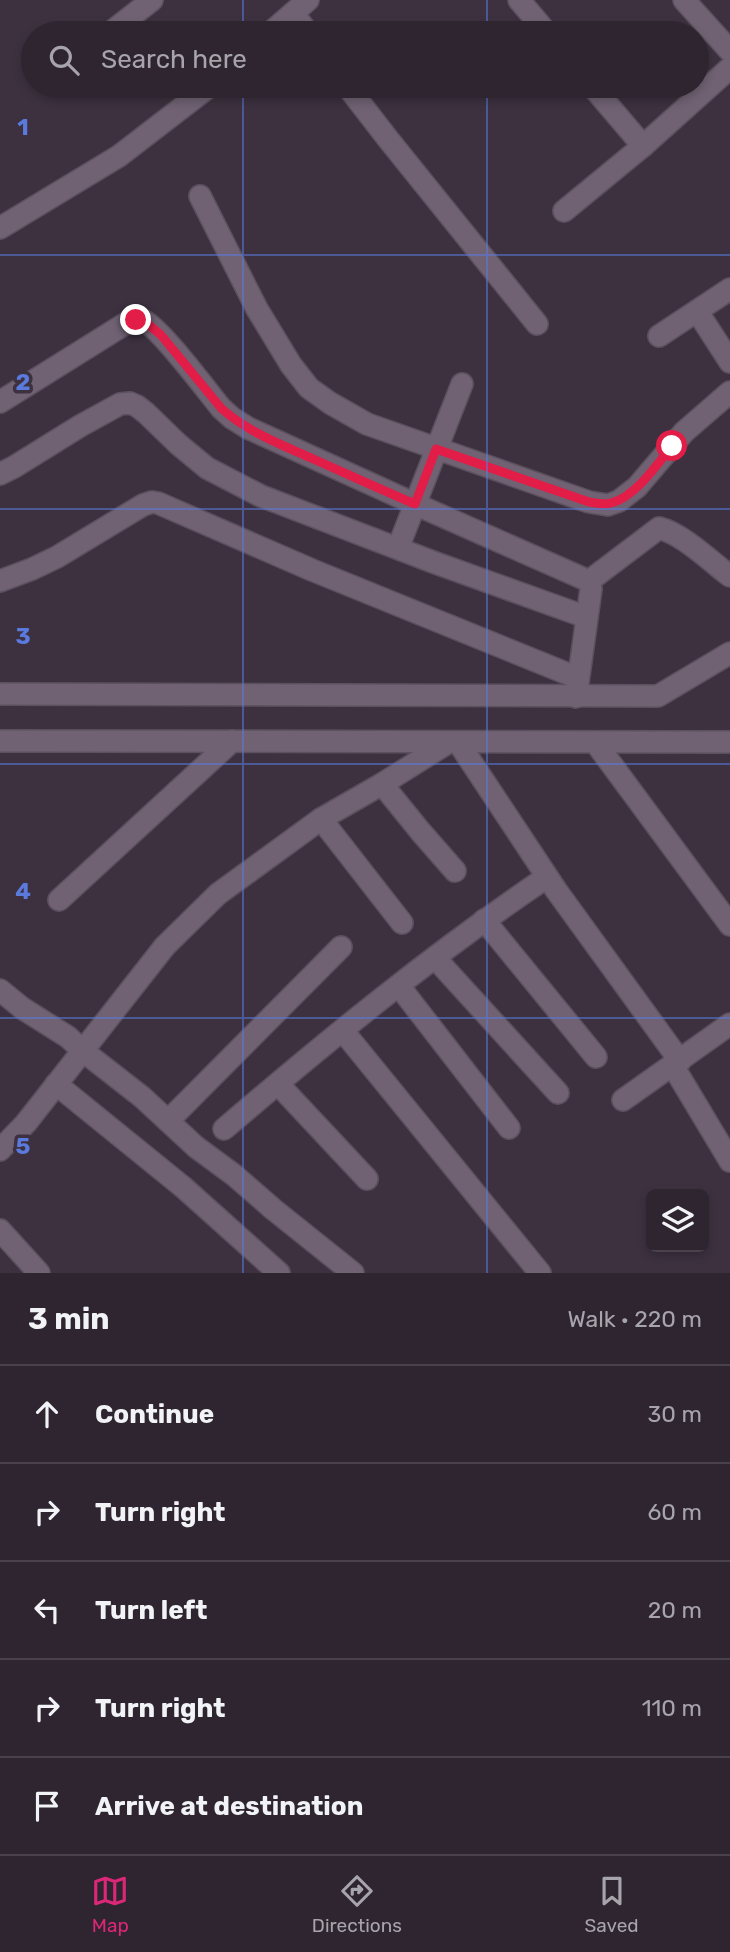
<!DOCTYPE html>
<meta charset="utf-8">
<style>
body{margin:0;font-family:Rubik,sans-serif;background:#362d38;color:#f1f3f6}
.controls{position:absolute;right:21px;bottom:21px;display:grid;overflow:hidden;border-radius:10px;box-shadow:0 4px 10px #0003}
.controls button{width:63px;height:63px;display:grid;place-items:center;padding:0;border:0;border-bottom:2px solid #49424c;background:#2e2530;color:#f1f3f6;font:35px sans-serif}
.stop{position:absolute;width:21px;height:21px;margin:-16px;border:5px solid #e11d48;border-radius:50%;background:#fff}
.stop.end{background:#e11d48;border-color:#fff;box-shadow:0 2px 7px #0008}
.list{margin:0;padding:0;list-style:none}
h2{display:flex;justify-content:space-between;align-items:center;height:91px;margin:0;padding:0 28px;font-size:30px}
h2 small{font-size:23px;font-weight:400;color:#a7a5ab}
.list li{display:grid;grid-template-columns:46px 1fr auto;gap:21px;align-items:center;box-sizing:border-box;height:98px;padding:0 28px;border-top:2px solid #49424c}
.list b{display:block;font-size:26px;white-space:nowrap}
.list em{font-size:23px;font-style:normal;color:#a7a5ab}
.icon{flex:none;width:38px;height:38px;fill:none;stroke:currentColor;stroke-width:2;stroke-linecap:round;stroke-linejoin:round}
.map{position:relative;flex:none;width:730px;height:1273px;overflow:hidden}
.search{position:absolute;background:#2e2530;box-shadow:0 4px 10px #0003;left:21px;right:21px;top:21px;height:77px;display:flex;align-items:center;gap:18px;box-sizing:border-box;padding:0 24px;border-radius:38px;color:#a7a5ab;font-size:26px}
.sheet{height:581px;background:#2e2530}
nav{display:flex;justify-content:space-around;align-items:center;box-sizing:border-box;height:98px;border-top:2px solid #49424c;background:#2e2530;font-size:19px;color:#a7a5ab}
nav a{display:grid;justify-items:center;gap:4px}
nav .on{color:#db2777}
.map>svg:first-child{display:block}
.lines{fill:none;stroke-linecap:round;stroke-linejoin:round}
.minor-casing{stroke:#5b505d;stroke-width:24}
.minor{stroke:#706273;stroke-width:21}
.route{stroke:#e11d48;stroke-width:9}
.grid{fill:none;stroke:#5a7ade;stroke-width:2;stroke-opacity:0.55}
.grid-label{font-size:23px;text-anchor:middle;font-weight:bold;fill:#5a7ade;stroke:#3d3140;stroke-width:7;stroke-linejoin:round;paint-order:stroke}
</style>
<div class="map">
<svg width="730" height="1273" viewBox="0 0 730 1273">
<rect width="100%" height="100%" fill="#3d3140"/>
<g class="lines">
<!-- minor casing -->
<g class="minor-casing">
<g id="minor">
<polyline points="519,0 547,33"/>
<polyline points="684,0 730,51"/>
<polyline points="293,13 308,33"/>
<polyline points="110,33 152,0"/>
<polyline points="270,33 308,0"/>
<polyline points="347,86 388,139 537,324"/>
<polyline points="592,86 643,146"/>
<polyline points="200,196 257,309 291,365 309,388 330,403 367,424 589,502 608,505 619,501 637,487 684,432 730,392"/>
<polyline points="564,211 643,146 730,68"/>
<polyline points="0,228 119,156 210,86"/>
<polyline points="697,311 730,362"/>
<polyline points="659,336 730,289"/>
<path d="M0,402l128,-80c5,-1 10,-3 16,-1 16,7 63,70 77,87l11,10 16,10 167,76 174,77 2,8 -15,108"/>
<polyline points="0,474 14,467 80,426 120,404 130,403 137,406 146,413 178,444 207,468 261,496 433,562 586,617"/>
<polyline points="398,548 462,384"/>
<polyline points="0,581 32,569 57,557 143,505 152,502 158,503 312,570 578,678"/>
<path d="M589,581l70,-53c24,6 51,33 71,48"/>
<polyline points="0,694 658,696 730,653"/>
<polyline points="0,741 730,742"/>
<polyline points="458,742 556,890 680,1061"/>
<polyline points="595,742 730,925"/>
<polyline points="382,784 420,831 455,871"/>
<polyline points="321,819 402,923"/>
<polyline points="59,900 232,741"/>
<polyline points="484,920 596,1057"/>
<polyline points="436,959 558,1093"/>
<polyline points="399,986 509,1128"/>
<polyline points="0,990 22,1008 68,1037 83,1051 142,1097 196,1147 234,1175 273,1209 353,1273"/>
<polyline points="343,1031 540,1273"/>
<polyline points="673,1066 730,1161"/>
<polyline points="56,1084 183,1187 279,1273"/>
<polyline points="278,1084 367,1179"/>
<polyline points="623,1100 730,1024"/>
<polyline points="168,1121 341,947"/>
<path d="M224,1129c104,-89 210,-176 323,-252"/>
<polyline points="0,1150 26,1123 165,946 218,894 321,819 382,784 449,742"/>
<polyline points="0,1230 39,1273"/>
</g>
</g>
<!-- minor -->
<use href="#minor" class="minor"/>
</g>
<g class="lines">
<!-- route -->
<path class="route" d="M136,320l8,1 17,14 60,73c25,23 59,36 90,50 34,15 69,31 104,46l21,-55 153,53c7,1 15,3 22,1 24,-6 46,-38 61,-57"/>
</g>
<!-- grid -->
<path class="grid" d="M243,0v33M487,0v33M243,86v1187M487,86v1187M0,255h730M0,509h730M0,764h730M0,1018h730"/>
<g class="grid-label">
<text x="23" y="135">1</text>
<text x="23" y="390">2</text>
<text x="23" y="644">3</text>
<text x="23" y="899">4</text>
<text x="23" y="1154">5</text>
</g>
</svg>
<div class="controls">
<button><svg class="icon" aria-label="layers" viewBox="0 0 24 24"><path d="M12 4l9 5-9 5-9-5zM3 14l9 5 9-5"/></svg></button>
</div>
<div class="stop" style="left:672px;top:446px"></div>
<div class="stop end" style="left:136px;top:320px"></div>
<div class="search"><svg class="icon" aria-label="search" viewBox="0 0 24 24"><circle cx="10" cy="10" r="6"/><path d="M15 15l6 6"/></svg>Search here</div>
</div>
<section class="sheet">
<h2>3 min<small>Walk · 220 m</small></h2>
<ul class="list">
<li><svg class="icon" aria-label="ahead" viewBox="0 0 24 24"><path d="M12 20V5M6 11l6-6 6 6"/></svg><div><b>Continue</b></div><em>30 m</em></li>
<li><svg class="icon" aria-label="right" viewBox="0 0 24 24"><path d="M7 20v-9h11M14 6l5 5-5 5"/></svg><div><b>Turn right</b></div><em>60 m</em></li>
<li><svg class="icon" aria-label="left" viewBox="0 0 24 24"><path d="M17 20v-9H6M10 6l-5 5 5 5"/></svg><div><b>Turn left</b></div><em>20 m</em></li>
<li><svg class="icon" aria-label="right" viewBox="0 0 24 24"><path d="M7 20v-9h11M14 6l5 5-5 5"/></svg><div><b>Turn right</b></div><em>110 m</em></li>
<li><svg class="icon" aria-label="arrive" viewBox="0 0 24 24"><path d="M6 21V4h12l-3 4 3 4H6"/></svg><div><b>Arrive at destination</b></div></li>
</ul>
</section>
<nav>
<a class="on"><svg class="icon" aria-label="map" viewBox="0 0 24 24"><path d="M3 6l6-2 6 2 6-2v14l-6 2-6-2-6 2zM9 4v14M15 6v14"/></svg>Map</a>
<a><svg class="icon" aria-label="directions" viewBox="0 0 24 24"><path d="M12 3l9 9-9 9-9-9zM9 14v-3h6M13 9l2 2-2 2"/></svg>Directions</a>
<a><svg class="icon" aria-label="saved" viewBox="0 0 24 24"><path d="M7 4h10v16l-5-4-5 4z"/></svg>Saved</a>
</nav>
